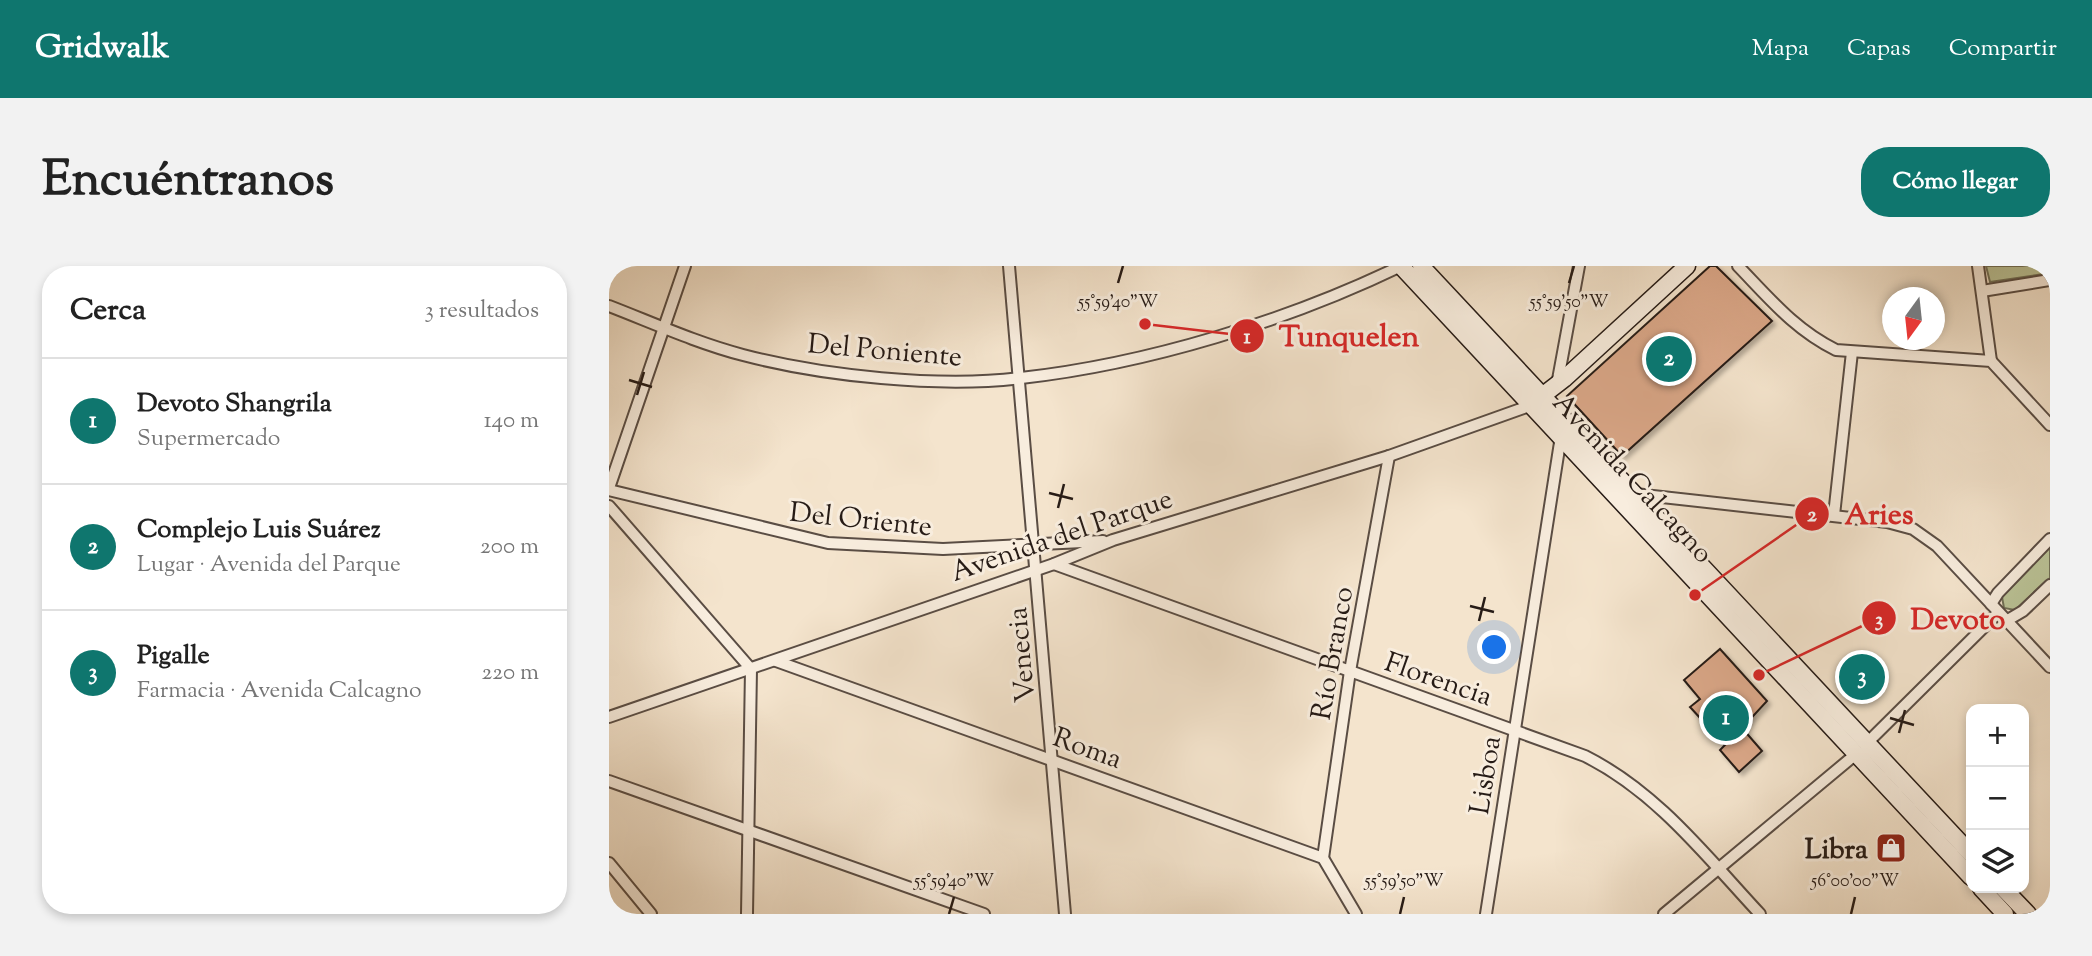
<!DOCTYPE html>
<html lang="es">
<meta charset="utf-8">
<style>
body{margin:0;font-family:"Sorts Mill Goudy",serif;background:#f2f2f2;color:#222}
.controls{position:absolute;right:21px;bottom:21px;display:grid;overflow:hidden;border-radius:14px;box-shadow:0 4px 10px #0003}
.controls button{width:63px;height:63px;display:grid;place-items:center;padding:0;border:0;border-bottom:2px solid #e0e0e0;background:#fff;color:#222;font:35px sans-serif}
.compass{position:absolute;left:1273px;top:21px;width:63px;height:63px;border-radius:50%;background:#fff;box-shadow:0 4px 10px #0003;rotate:195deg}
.you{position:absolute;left:886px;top:382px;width:24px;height:24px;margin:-18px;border:5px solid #fff;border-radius:50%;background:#1a73e8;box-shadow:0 0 0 10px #1a73e833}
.badge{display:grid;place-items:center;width:46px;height:46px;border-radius:50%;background:#0f766e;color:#fff;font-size:23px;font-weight:700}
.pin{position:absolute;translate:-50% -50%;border:4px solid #fff;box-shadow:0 2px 7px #0006}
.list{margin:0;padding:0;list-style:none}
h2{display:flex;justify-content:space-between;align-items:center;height:91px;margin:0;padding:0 28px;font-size:30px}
h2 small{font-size:23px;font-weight:400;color:#767676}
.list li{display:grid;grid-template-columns:46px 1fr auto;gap:21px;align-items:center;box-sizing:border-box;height:126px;padding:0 28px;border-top:2px solid #e0e0e0}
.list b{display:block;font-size:26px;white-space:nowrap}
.list p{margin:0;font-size:23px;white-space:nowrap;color:#767676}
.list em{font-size:23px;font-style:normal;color:#767676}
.icon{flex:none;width:38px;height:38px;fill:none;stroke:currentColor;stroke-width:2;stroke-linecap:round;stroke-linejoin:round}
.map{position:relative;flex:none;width:1441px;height:648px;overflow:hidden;border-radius:28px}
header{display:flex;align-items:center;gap:42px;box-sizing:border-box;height:98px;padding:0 35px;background:#0f766e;color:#fff}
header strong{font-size:33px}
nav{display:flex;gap:38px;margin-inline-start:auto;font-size:24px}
.intro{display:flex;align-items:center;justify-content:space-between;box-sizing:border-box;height:168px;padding:0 42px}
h1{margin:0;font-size:49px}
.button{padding:18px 32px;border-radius:28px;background:#0f766e;color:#fff;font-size:24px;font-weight:700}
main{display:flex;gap:42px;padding:0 42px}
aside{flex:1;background:#fff;border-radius:28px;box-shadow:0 4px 10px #0003}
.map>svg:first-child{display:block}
.green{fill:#bbc498;stroke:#707057;stroke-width:2}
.building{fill:#daa788;stroke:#261b16;stroke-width:2;filter:url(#shadow)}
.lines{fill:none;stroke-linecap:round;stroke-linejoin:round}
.street-casing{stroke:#5a4d44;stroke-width:14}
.secondary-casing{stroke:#261b16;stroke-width:19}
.street{stroke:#f8edde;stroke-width:10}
.secondary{stroke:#f8edde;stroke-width:16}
.ticks{fill:none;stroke:#261b16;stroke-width:2.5}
.labels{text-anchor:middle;stroke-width:6;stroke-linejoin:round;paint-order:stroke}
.street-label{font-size:28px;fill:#261b16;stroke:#f8edde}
.poi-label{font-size:28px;font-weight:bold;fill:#261b16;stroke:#f8edde;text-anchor:end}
.ticks-label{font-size:18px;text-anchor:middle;fill:#261b16;stroke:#f8edde;stroke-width:6;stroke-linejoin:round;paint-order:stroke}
.leader{fill:none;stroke:#d62828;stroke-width:2.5}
.callout-dot{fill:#d62828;stroke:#f8edde;stroke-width:2.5}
.mark-label{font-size:21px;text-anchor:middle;font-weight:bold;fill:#fff}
.callout-label{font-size:30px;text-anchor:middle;font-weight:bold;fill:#d62828;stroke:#f8edde;stroke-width:6;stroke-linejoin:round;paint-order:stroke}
</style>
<header>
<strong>Gridwalk</strong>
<nav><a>Mapa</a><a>Capas</a><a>Compartir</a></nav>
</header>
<div class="intro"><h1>Encuéntranos</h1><a class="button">Cómo llegar</a></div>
<main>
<aside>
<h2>Cerca<small>3 resultados</small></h2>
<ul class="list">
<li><span class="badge">1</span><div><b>Devoto Shangrila</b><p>Supermercado</p></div><em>140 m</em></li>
<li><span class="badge">2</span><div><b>Complejo Luis Suárez</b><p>Lugar · Avenida del Parque</p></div><em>200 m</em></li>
<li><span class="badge">3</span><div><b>Pigalle</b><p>Farmacia · Avenida Calcagno</p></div><em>220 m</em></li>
</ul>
</aside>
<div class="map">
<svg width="1441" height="648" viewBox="0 0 1441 648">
<defs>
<filter id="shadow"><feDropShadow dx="3.5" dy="3.5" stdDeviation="2" flood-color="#0004"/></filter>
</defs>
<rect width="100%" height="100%" fill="#f4e4cd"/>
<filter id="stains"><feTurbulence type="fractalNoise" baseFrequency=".00286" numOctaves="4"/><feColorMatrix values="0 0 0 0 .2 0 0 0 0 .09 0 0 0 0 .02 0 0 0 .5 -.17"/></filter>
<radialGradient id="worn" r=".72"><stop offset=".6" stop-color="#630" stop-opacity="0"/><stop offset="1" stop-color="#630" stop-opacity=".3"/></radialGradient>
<!-- green -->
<g class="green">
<polygon points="1377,0 1441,0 1441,7 1381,16"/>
<polygon points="1441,281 1441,312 1406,344 1395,342 1393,331"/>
</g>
<!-- building -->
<g class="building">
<polygon points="1101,0 1107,0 1163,55 1013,190 958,130"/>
<polygon points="1111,383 1158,435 1133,462 1153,485 1130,506 1111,484 1116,479 1081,441 1091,433 1075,414"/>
</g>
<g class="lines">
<!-- street casing -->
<g class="street-casing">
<g id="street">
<polyline points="400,0 456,648"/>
<path d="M1129,0c31,32 57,64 98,84l155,11 59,64"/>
<polyline points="1369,0 1382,95"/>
<polyline points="1373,25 1441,14"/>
<path d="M0,40c44,17 88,37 134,49 80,21 196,33 278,23 126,-14 266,-57 380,-112"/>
<polyline points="948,119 970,0"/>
<polyline points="0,222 76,0"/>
<polyline points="0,224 219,277 334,283 494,275"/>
<polyline points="1026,228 1278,256 1304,263 1328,280 1441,401"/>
<polyline points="0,240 142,403 138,648"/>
<polyline points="1225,249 1243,86"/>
<path d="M445,298l531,192c72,36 121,100 175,158"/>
<polyline points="1382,338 1389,327 1441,273"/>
<polyline points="1397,355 1414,345 1441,319"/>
<polyline points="167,395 714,592 747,648"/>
<polyline points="0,451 445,298 504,274 780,190 923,139"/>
<polyline points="0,515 375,648"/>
<polyline points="714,592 741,405 780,190"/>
<polyline points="0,597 42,648"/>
<polyline points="877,648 952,170"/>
<polyline points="1055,648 1247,488 1257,487 1258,477 1389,347"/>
</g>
</g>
<!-- secondary casing -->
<g class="secondary-casing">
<g id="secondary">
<polyline points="792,0 1362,611"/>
<polyline points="812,0 1362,588"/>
<polyline points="924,137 955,113 1078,0"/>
<polyline points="1372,622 1396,648"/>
<polyline points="1394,622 1419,648"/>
</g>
</g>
<!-- street -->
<use href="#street" class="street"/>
<!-- secondary -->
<use href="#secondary" class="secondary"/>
</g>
<!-- ticks -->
<path class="ticks" d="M509,17l5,-17M960,17l5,-17M20,114l23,7M28,129l7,-23M440,227l24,6M449,242l6,-24M861,340l24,6M870,355l6,-24M1281,452l24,7M1290,467l6,-23M340,648l5,-17M791,648l4,-17M1242,648l4,-17"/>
<!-- icons -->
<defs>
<g id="shop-square" transform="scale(1.575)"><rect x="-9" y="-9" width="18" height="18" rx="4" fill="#8f2418" stroke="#f8edde"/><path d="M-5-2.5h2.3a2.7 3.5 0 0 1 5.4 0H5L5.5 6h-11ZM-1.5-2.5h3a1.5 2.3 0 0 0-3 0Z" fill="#fff"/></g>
</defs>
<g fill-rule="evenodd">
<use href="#shop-square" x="1282" y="582"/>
</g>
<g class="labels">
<!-- street labels -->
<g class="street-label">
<text transform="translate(276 83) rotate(5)" y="10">Del Poniente</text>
<text transform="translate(1025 211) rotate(47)" y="10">Avenida Calcagno</text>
<text transform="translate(252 252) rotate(6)" y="10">Del Oriente</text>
<text transform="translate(452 268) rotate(-19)" y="10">Avenida del Parque</text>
<text transform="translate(722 387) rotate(-80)" y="10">Río Branco</text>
<text transform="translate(411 389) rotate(-95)" y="10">Venecia</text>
<text transform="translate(830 412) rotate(19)" y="10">Florencia</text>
<text transform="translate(479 481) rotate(20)" y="10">Roma</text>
<text transform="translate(875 509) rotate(-81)" y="10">Lisboa</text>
</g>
<!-- poi labels -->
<g class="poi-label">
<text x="1259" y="592">Libra</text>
</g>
</g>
<g class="ticks-label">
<text x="509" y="41">55°59'40"W</text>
<text x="960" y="41">55°59'50"W</text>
<text x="345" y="620">55°59'40"W</text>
<text x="795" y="620">55°59'50"W</text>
<text x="1246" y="620">56°00'00"W</text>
</g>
<!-- callouts -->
<path class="leader" d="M536 58L638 70M1086 329L1203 248M1150 409L1270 352"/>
<g class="callout-dot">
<circle cx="536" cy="58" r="7"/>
<circle cx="1086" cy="329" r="7"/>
<circle cx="1150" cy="409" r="7"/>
<circle cx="638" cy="70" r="18"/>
<circle cx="1203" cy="248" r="18"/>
<circle cx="1270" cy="352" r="18"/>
</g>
<g class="mark-label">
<text x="638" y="77">1</text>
<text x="1203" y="255">2</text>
<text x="1270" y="360">3</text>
</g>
<g class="callout-label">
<text x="740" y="80">Tunquelen</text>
<text x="1270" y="258">Aries</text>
<text x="1349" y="363">Devoto</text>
</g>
<rect width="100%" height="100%" filter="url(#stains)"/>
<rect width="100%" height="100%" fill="url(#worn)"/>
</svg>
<div class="controls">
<button>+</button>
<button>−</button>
<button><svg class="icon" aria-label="layers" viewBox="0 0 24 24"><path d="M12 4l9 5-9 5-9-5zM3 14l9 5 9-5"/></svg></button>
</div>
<svg class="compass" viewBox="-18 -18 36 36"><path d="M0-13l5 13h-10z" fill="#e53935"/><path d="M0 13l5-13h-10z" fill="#767676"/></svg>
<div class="you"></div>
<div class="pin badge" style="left:1117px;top:452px">1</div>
<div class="pin badge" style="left:1060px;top:93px">2</div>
<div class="pin badge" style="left:1253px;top:411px">3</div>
</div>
</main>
